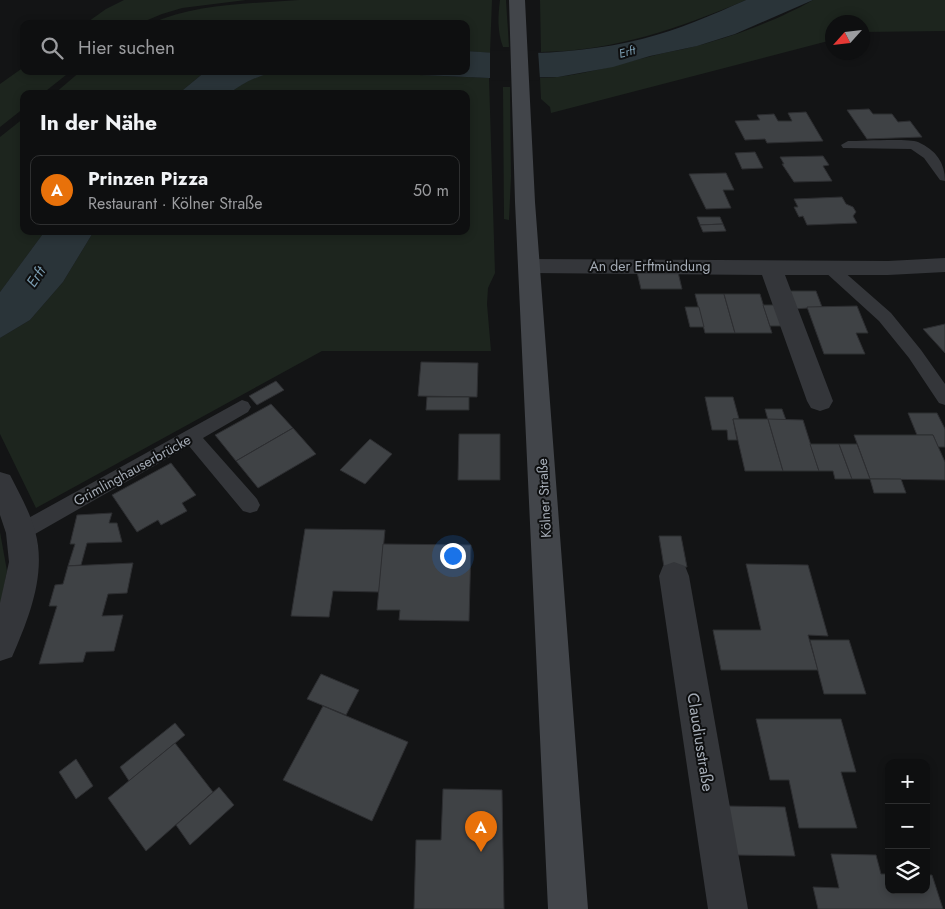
<!DOCTYPE html>
<html lang="de">
<meta charset="utf-8">
<style>
body{margin:0;font-family:Jost,sans-serif;background:#171819;color:#f1f3f6}
.controls{position:absolute;right:15px;bottom:15px;display:grid;overflow:hidden;border-radius:10px;box-shadow:0 2px 8px #0003}
.controls button{width:45px;height:45px;display:grid;place-items:center;padding:0;border:0;border-bottom:1px solid #2e2f30;background:#0e0f10;color:#f1f3f6;font:25px sans-serif}
.compass{position:absolute;left:825px;top:15px;width:45px;height:45px;border-radius:50%;background:#0e0f10;box-shadow:0 2px 8px #0003;rotate:243deg}
.you{position:absolute;left:452px;top:555px;width:18px;height:18px;margin:-12px;border:4px solid #fff;border-radius:50%;background:#1a73e8;box-shadow:0 0 0 8px #1a73e833}
.badge{display:grid;place-items:center;width:32px;height:32px;border-radius:50%;background:#ea580c;color:#fff;font-size:16px;font-weight:700}
.pin{position:absolute;translate:-50% -41px;filter:drop-shadow(0 1px 2px #0008)}
.pin::after{content:'';position:absolute;top:26px;width:18px;height:15px;background:inherit;clip-path:polygon(0 0,100% 0,50% 100%)}
.list{margin:0;padding:0;list-style:none}
h2{display:flex;justify-content:space-between;align-items:center;height:65px;margin:0;padding:0 20px;font-size:21px}
h2 small{font-size:16px;font-weight:400;color:#9b9c9f}
.list li{display:grid;grid-template-columns:32px 1fr auto;gap:15px;align-items:center;box-sizing:border-box;height:70px;margin:0 10px 10px;padding:0 10px;border:1px solid #2e2f30;border-radius:10px}
.list b{display:block;font-size:19px;white-space:nowrap}
.list p{margin:0;font-size:16px;white-space:nowrap;color:#9b9c9f}
.list em{font-size:16px;font-style:normal;color:#9b9c9f}
.icon{flex:none;width:28px;height:28px;fill:none;stroke:currentColor;stroke-width:2;stroke-linecap:round;stroke-linejoin:round}
.map{position:relative;flex:none;width:945px;height:909px;overflow:hidden}
.search{position:absolute;background:#0e0f10;box-shadow:0 2px 8px #0003;left:20px;top:20px;width:450px;height:55px;display:flex;align-items:center;gap:12px;box-sizing:border-box;padding:0 18px;border-radius:10px;color:#9b9c9f;font-size:19px}
.panel{position:absolute;background:#0e0f10;box-shadow:0 2px 8px #0003;left:20px;top:90px;width:450px;height:145px;border-radius:10px}
.map>svg:first-child{display:block}
.green{fill:#1d251e}
.water{fill:#2a3439}
.pier{fill:#131415}
.building{fill:#3f4245;stroke:#2d2e31}
.lines{fill:none;stroke-linecap:round;stroke-linejoin:round}
.service{fill:#34363a;fill-rule:evenodd}
.minor{fill:#34363a;fill-rule:evenodd}
.secondary{fill:#42454a;fill-rule:evenodd}
.labels{text-anchor:middle;stroke-width:4;stroke-linejoin:round;paint-order:stroke}
.far-water-label{font-size:12px;font-style:italic;fill:#7b9db1;stroke:#0e0f10}
.street-label{font-size:14px;fill:#a5acb6;stroke:#0e0f10}
.water-label{font-size:15px;font-style:italic;fill:#7b9db1;stroke:#0e0f10}
.near-street-label{font-size:16px;fill:#a5acb6;stroke:#0e0f10}
</style>
<div class="map">
<svg width="945" height="909" viewBox="0 0 945 909">
<rect width="100%" height="100%" fill="#131415"/>
<!-- green -->
<g class="green">
<polygon points="124,0 246,0 182,8 162,14 138,24 85,24 106,9"/>
<path d="M299,0h193l-2,53 -24,-2v-27h-316c47,-21 99,-20 149,-24z"/>
<path d="M500,0h6l3,47h-6c-6,-16 -5,-31 -3,-47z"/>
<path d="M540,0h206c-66,28 -132,51 -205,52z"/>
<path d="M813,0h132v31l-82,1 -1,-10h-30v18l-281,73 -1,-6 -9,-8 -1,-21c39,-1 74,-13 112,-22 14,-4 30,-6 44,-10 37,-9 84,-27 117,-46z"/>
<polygon points="24,67 24,71 71,71 42,94 24,94 24,108 0,127 0,84"/>
<polygon points="81,71 206,71 178,94 54,94"/>
<path d="M329,71l160,7 6,195 -7,15 -1,16 4,47h-169l-286,157 -36,-74v-96l30,-18 33,-38 31,-51h372v-137h-237c30,-27 63,-23 100,-23z"/>
<polygon points="503,87 510,87 511,177 509,220 504,219"/>
<polygon points="24,118 24,231 45,231 0,292 0,137"/>
<polygon points="0,532 7,571 0,607"/>
</g>
<!-- water -->
<g class="water">
<path d="M746,0h67l-78,34 -38,12 -47,10 -37,11 -55,10 -69,1 -160,-7h137v-20c59,5 119,2 176,-12 36,-9 70,-24 104,-39z"/>
<path d="M206,71h79c-19,1 -41,10 -56,23h-51z"/>
<polygon points="45,231 94,231 63,282 30,320 0,338 0,292"/>
</g>
<!-- pier -->
<polygon class="pier" points="538,50 540,80 490,81 490,51"/>
<!-- building -->
<g class="building">
<polygon points="869,109 873,114 892,114 898,122 910,121 922,137 867,139 847,110"/>
<polygon points="806,112 823,141 767,143 765,139 745,140 735,121 760,120 757,115 774,114 778,121 792,121 788,113"/>
<polygon points="755,152 763,168 742,169 735,153"/>
<polygon points="823,156 829,165 823,166 832,181 794,182 782,164 784,164 780,157"/>
<polygon points="726,173 734,190 723,190 731,208 706,209 689,174"/>
<polygon points="842,197 846,204 853,207 856,212 853,216 857,223 807,225 803,216 799,217 794,207 798,207 794,199"/>
<polygon points="697,217 720,217 723,224 700,225"/>
<polygon points="723,224 726,231 703,232 700,225"/>
<polygon points="637,272 678,272 682,289 641,289"/>
<polygon points="788,291 816,291 822,307 794,309"/>
<polygon points="695,294 724,294 735,333 705,333"/>
<polygon points="724,294 760,294 772,333 735,333"/>
<polygon points="763,305 775,305 782,326 770,326"/>
<polygon points="857,306 868,333 856,333 865,354 824,354 807,307"/>
<polygon points="685,307 699,307 704,327 690,327"/>
<polygon points="945,324 945,353 923,329"/>
<polygon points="421,362 478,363 477,397 418,396"/>
<polygon points="276,381 284,390 257,405 249,396"/>
<polygon points="427,397 469,397 469,410 426,410"/>
<polygon points="705,397 733,397 739,419 733,419 737,440 728,440 727,430 712,430"/>
<polygon points="271,404 293,428 236,461 215,435"/>
<polygon points="765,409 782,409 786,420 768,420"/>
<polygon points="908,413 937,413 945,429 945,447 938,447 933,435 917,435"/>
<polygon points="733,419 768,419 783,471 745,471"/>
<polygon points="768,419 803,420 819,471 783,471"/>
<polygon points="293,428 316,454 258,488 236,461"/>
<polygon points="459,434 500,434 500,480 458,480"/>
<polygon points="854,435 933,435 945,462 945,480 870,479"/>
<polygon points="370,439 392,454 365,484 340,470"/>
<polygon points="810,444 839,444 852,479 835,479 833,471 819,471"/>
<polygon points="839,444 857,444 870,479 852,479"/>
<polygon points="171,463 196,495 182,503 187,511 161,525 158,520 137,532 112,495"/>
<polygon points="870,479 901,479 906,493 874,493"/>
<polygon points="112,513 109,523 117,523 122,542 87,543 81,565 68,566 75,544 70,544 77,515"/>
<polygon points="305,529 385,530 379,592 333,591 329,617 291,616"/>
<polygon points="659,536 681,536 687,567 664,567"/>
<polygon points="383,544 471,545 469,621 399,620 400,610 377,610"/>
<polygon points="133,563 127,593 108,594 102,616 123,615 114,651 86,652 83,662 39,664 57,606 49,606 55,585 63,584 68,566"/>
<polygon points="746,564 808,565 828,636 808,635 818,670 721,670 713,630 761,630"/>
<polygon points="810,640 849,640 866,694 824,694"/>
<polygon points="321,674 359,690 346,715 307,699"/>
<polygon points="323,706 408,742 372,821 283,780"/>
<polygon points="756,719 841,719 856,772 841,772 857,828 799,828 789,780 770,780"/>
<polygon points="175,723 185,735 129,781 120,767"/>
<polygon points="175,743 213,792 146,851 108,798"/>
<polygon points="76,759 93,786 76,799 59,772"/>
<polygon points="219,787 234,805 190,845 176,825"/>
<polygon points="443,789 502,790 504,909 414,909 416,840 441,840"/>
<polygon points="727,806 785,807 795,856 735,855"/>
<polygon points="831,854 876,855 881,874 889,874 889,890 926,890 926,875 932,875 943,909 818,909 813,887 839,888"/>
</g>
<g class="lines">
<!-- service -->
<g class="service">
<path d="M848,141c13,0 61,-3 70,1 18,8 27,21 27,39l-5,-1 -16,-22 -13,-9 -68,-1 -2,-3z"/>
<polygon points="829,262 834,263 891,313 921,350 945,384 945,405 939,403 909,358 879,321 824,271 821,267 824,263"/>
<polygon points="242,400 248,402 251,407 248,412 203,438 257,499 260,505 257,511 250,513 243,511 189,446 28,538 21,541 14,538 11,532 14,526"/>
</g>
<!-- minor -->
<g class="minor">
<polygon points="945,258 945,272 888,275 785,275 833,401 829,408 820,411 811,408 807,401 762,275 530,273 522,271 519,266 522,261 530,259 888,261"/>
<path d="M0,472l10,3c9,18 20,37 25,56 12,42 -6,87 -23,126l-12,4v-58l9,-41 -3,-29 -6,-18z"/>
<polygon points="674,562 685,566 689,576 748,909 708,909 659,576 663,566"/>
</g>
<!-- secondary -->
<polygon class="secondary" points="509,0 525,0 535,202 588,909 548,909 515,202"/>
</g>
<g class="labels">
<!-- far-water labels -->
<g class="far-water-label">
<text transform="translate(627 52) rotate(-14)" y="4">Erft</text>
</g>
<!-- street labels -->
<g class="street-label">
<text x="650" y="271">An der Erftmündung</text>
<text transform="translate(132 470) rotate(-29)" y="5">Grimlinghauserbrücke</text>
<text transform="translate(544 498) rotate(-93)" y="5">Kölner Straße</text>
</g>
<!-- water labels -->
<g class="water-label">
<text transform="translate(36 277) rotate(-56)" y="5">Erft</text>
</g>
<!-- near-street labels -->
<g class="near-street-label">
<text transform="translate(701 742) rotate(81)" y="6">Claudiusstraße</text>
</g>
</g>
</svg>
<div class="controls">
<button>+</button>
<button>−</button>
<button><svg class="icon" aria-label="layers" viewBox="0 0 24 24"><path d="M12 4l9 5-9 5-9-5zM3 14l9 5 9-5"/></svg></button>
</div>
<svg class="compass" viewBox="-18 -18 36 36"><path d="M0-13l5 13h-10z" fill="#e53935"/><path d="M0 13l5-13h-10z" fill="#9b9c9f"/></svg>
<div class="you"></div>
<div class="pin badge" style="left:481px;top:852px;background:#e8710a">A</div>
<div class="search"><svg class="icon" aria-label="search" viewBox="0 0 24 24"><circle cx="10" cy="10" r="6"/><path d="M15 15l6 6"/></svg>Hier suchen</div>
<section class="panel">
<h2>In der Nähe<small></small></h2>
<ul class="list">
<li><span class="badge" style="background:#e8710a">A</span><div><b>Prinzen Pizza</b><p>Restaurant · Kölner Straße</p></div><em>50 m</em></li>
</ul>
</section>
</div>
